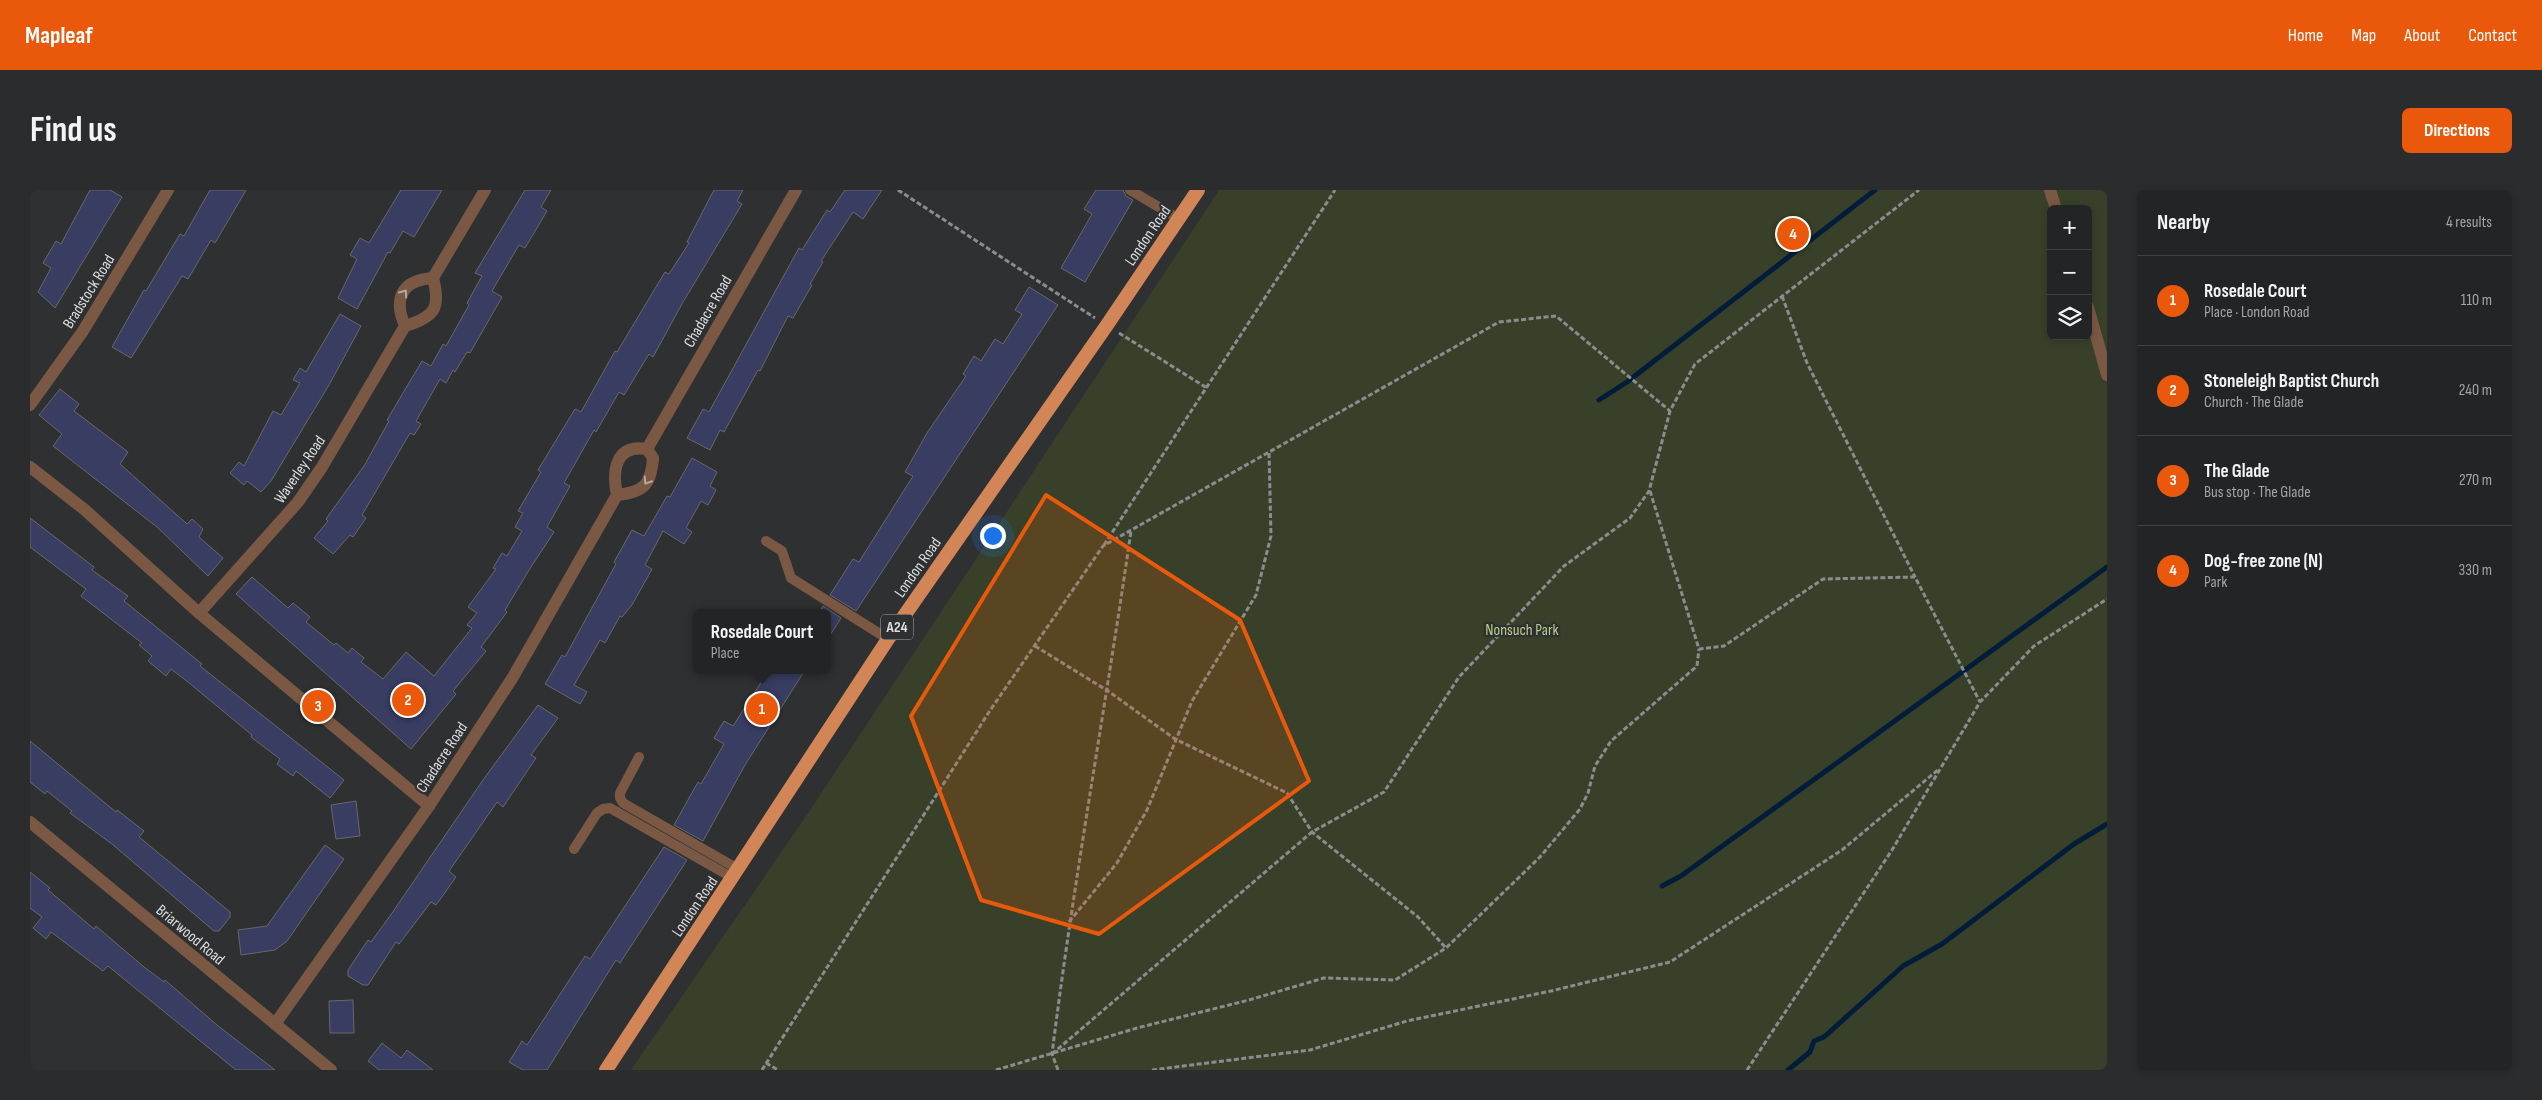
<!DOCTYPE html>
<meta charset="utf-8">
<style>
body{margin:0;font-family:"Sofia Sans Condensed",sans-serif;background:#2b2c2e;color:#f1f3f6}
.controls{position:absolute;right:15px;top:15px;display:grid;overflow:hidden;border-radius:8px;box-shadow:0 2px 8px #0003}
.controls button{width:45px;height:45px;display:grid;place-items:center;padding:0;border:0;border-bottom:1px solid #404143;background:#232426;color:#f1f3f6;font:25px sans-serif}
.you{position:absolute;left:962px;top:345px;width:18px;height:18px;margin:-12px;border:4px solid #fff;border-radius:50%;background:#1a73e8;box-shadow:0 0 0 8px #1a73e833}
.badge{display:grid;place-items:center;width:32px;height:32px;border-radius:50%;background:#ea580c;color:#fff;font-size:16px;font-weight:700}
.pin{position:absolute;translate:-50% -50%;border:2px solid #fff;box-shadow:0 1px 5px #0006}
.popup{position:absolute;left:663px;top:419px;width:138px;height:65px;box-sizing:border-box;display:grid;place-content:center;border-radius:8px;background:#232426;filter:drop-shadow(0 1px 4px #0005);font-size:16px;white-space:nowrap;color:#a3a4a7}
.popup b{font-size:19px;color:#f1f3f6}
.popup::after{content:'';position:absolute;left:50%;top:100%;margin-left:-10px;border:10px solid transparent;border-top-color:#232426}
.list{margin:0;padding:0;list-style:none}
h2{display:flex;justify-content:space-between;align-items:center;height:65px;margin:0;padding:0 20px;font-size:21px}
h2 small{font-size:16px;font-weight:400;color:#a3a4a7}
.list li{display:grid;grid-template-columns:32px 1fr auto;gap:15px;align-items:center;box-sizing:border-box;height:90px;padding:0 20px;border-top:1px solid #404143}
.list b{display:block;font-size:19px;white-space:nowrap}
.list p{margin:0;font-size:16px;white-space:nowrap;color:#a3a4a7}
.list em{font-size:16px;font-style:normal;color:#a3a4a7}
.icon{flex:none;width:28px;height:28px;fill:none;stroke:currentColor;stroke-width:2;stroke-linecap:round;stroke-linejoin:round}
.map{position:relative;flex:none;width:2077px;height:880px;overflow:hidden;border-radius:8px}
header{display:flex;align-items:center;gap:30px;box-sizing:border-box;height:70px;padding:0 25px;background:#ea580c;color:#fff}
header strong{font-size:24px}
nav{display:flex;gap:28px;margin-inline-start:auto;font-size:18px}
.intro{display:flex;align-items:center;justify-content:space-between;box-sizing:border-box;height:120px;padding:0 30px}
h1{margin:0;font-size:35px}
.button{padding:12px 22px;border-radius:8px;background:#ea580c;color:#fff;font-size:18px;font-weight:700}
main{display:flex;gap:30px;padding:0 30px}
aside{flex:1;background:#232426;border-radius:8px;box-shadow:0 2px 8px #0003}
.map>svg:first-child{display:block}
.green{fill:#384029;fill-rule:evenodd}
.lines{fill:none;stroke-linecap:round;stroke-linejoin:round}
.stream{stroke:#021d39;stroke-width:5}
.building{fill:#383d61;stroke:#68686b}
.path{stroke:#8b8c8e;stroke-width:3;stroke-dasharray:5 2.5;stroke-linecap:butt}
.service{stroke:#7b5844;stroke-width:10}
.pedestrian{stroke:#7b5844;stroke-width:12}
.minor{stroke:#7b5844;stroke-width:12}
.tertiary{stroke:#7b5844;stroke-width:12}
.trunk{stroke:#d28556;stroke-width:14}
.oneway{stroke:#b6a8a1}
.marked{fill:#e8590c;fill-opacity:0.2;stroke:#e8590c;stroke-width:4;stroke-linejoin:round}
.labels{text-anchor:middle;stroke-width:4.5;stroke-linejoin:round;paint-order:stroke}
.shield{fill:#2f3032;stroke:#a9a9ab;stroke-width:1}
.shield-label{font-size:15px;font-weight:bold;fill:#dddddf}
.street-label{font-size:16px;fill:#dddddf;stroke:#2f3032}
.park-label{font-size:16px;fill:#b7ce8a;stroke:#2f3032}
</style>
<header>
<strong>Mapleaf</strong>
<nav><a>Home</a><a>Map</a><a>About</a><a>Contact</a></nav>
</header>
<div class="intro"><h1>Find us</h1><a class="button">Directions</a></div>
<main>
<div class="map">
<svg width="2077" height="880" viewBox="0 0 2077 880">
<rect width="100%" height="100%" fill="#2f3032"/>
<!-- green -->
<path class="green" d="M1189,0h888v880h-1476l178,-258zM2021,19h37v127h-37z"/>
<g class="lines">
<!-- stream -->
<g class="stream">
<polyline points="1569,210 1597,192 1845,0"/>
<polyline points="1632,696 1651,686 2077,377"/>
<polyline points="1758,880 1780,862 1784,851 1794,847 1873,776 1912,754 2044,654 2077,634"/>
</g>
</g>
<!-- building -->
<g class="building">
<polygon points="60,0 80,0 92,7 25,118 8,102 21,78 13,73 26,51 31,54"/>
<polygon points="180,0 216,0 185,53 181,50 158,89 152,86 101,168 82,157 114,100 116,101 150,44 154,46"/>
<polygon points="371,0 412,0 384,47 373,41 360,63 358,62 327,119 308,108 327,69 320,65 330,48 339,53"/>
<polygon points="495,0 521,0 511,17 517,21 495,58 489,55 462,101 472,107 440,163 437,162 425,182 423,180 416,193 410,189 386,231 391,234 384,245 380,243 332,325 336,328 323,347 320,345 303,364 284,348 298,331 296,329 334,276 359,231 357,230 392,171 401,176 413,154 416,156 439,115 437,113 452,86 445,83"/>
<polygon points="684,0 713,0 707,11 712,14 653,112 623,167 619,164 594,205 589,202 566,242 564,240 534,293 540,296 517,337 524,342 499,380 475,420 477,422 451,457 456,461 423,501 426,504 381,559 206,404 222,387 258,418 263,413 280,427 276,432 304,455 306,453 318,463 322,458 334,468 331,472 353,489 376,462 404,486 442,438 437,435 447,423 438,417 466,379 463,378 472,363 477,366 492,341 485,337 493,323 488,321 511,282 508,280 545,219 551,222 585,161 587,162 635,82 639,84 659,53 657,52"/>
<polygon points="815,0 852,0 833,29 823,22 791,71 793,72 780,94 782,95 763,128 758,126 730,181 728,180 694,242 690,240 680,260 657,248 673,219 679,222 769,58 772,60 797,20 800,22"/>
<polygon points="1066,0 1093,0 1096,6 1103,10 1055,92 1031,78 1062,24 1054,19"/>
<polygon points="999,97 1028,115 826,421 800,405 823,369 829,372 883,286 875,282 897,243 936,186 933,184 944,166 951,171 965,149 973,154 992,124 985,120"/>
<polygon points="310,124 331,136 299,195 241,291 231,302 217,291 214,295 200,283 209,272 214,276 243,221 251,225 270,193 263,190 270,178 276,182"/>
<polygon points="30,199 49,214 44,221 98,262 90,274 157,334 162,329 173,339 169,347 193,368 178,386 127,337 23,256 32,244 9,225"/>
<polygon points="662,268 687,282 680,296 686,300 678,315 671,311 656,338 662,342 654,354 633,341 615,375 622,379 602,415 592,427 590,426 575,453 570,450 544,495 557,502 550,514 515,494 532,465 535,467 586,374 584,372 602,340 614,346 637,306 640,307"/>
<polygon points="0,328 64,377 62,380 98,406 94,411 172,474 170,476 314,590 300,608 266,581 263,586 247,574 250,569 221,547 222,545 158,492 141,479 136,486 118,471 122,466 109,455 112,453 51,406 56,399 0,357"/>
<polygon points="793,416 811,428 797,450 797,423 789,423"/>
<polygon points="739,480 775,480 715,575 673,651 644,635 668,592 671,594 694,554 684,548 694,531 703,536"/>
<polygon points="508,515 528,528 501,565 506,568 473,617 467,612 419,681 426,687 406,715 401,712 369,754 366,752 338,795 333,795 318,786 318,780 338,750 341,752 360,726 453,590"/>
<polygon points="0,551 86,622 87,620 114,641 109,647 200,722 200,727 189,741 184,741 82,654 40,623 42,621 17,601 15,604 0,592"/>
<polygon points="326,611 330,646 306,649 301,615"/>
<polygon points="295,655 314,669 257,751 245,760 211,765 208,740 237,736"/>
<polygon points="634,657 657,670 590,773 586,770 517,880 493,880 479,872 492,851 497,855 555,766 560,769"/>
<polygon points="0,682 20,698 18,700 64,739 66,736 114,777 134,792 135,790 187,835 245,880 206,880 78,776 73,781 21,742 16,749 3,738 12,727 0,718"/>
<polygon points="323,810 324,843 300,843 299,811"/>
<polygon points="352,853 371,868 377,860 403,880 349,880 338,871"/>
</g>
<g class="lines">
<!-- path -->
<g class="path">
<polyline points="868,0 1065,128"/>
<polyline points="1752,106 1777,173 1885,387"/>
<polyline points="1089,143 1177,198"/>
<polyline points="1620,301 1669,459 1694,456 1793,389 1885,387 1950,512"/>
<polyline points="1074,355 1305,0"/>
<polyline points="1005,456 1078,501 1145,549 1257,603 1282,642 1388,727 1416,758"/>
<polyline points="1039,732 1087,673 1117,620 1162,511 1226,405 1241,346 1239,262"/>
<polyline points="1022,864 1282,642 1354,602 1429,487 1534,376 1600,328 1619,301 1640,221 1665,174 1889,0"/>
<polyline points="736,873 748,880"/>
<polyline points="732,880 959,522 1073,356 1469,132 1526,126 1640,221"/>
<polyline points="966,880 1107,838 1219,810 1294,788 1365,790 1416,758 1510,667 1550,619 1558,603 1565,576 1581,551 1667,476 1669,459"/>
<path d="M1028,880l-6,-16c22,-176 54,-349 79,-523"/>
<polyline points="1122,880 1280,860 1377,831 1521,801 1640,772 1812,660 1909,579"/>
<polyline points="1717,880 1862,660 1950,512 2004,456 2077,409"/>
</g>
<!-- service -->
<g class="service">
<polyline points="1100,0 1149,29"/>
<polyline points="736,351 752,361 761,388 858,449"/>
<polyline points="609,567 590,603 590,608 593,613 708,679"/>
<polyline points="544,659 567,623 573,619 580,618 703,688"/>
</g>
<!-- pedestrian -->
<g class="pedestrian">
<polyline points="2020,0 2026,19"/>
<polyline points="2058,117 2077,185"/>
</g>
<!-- minor -->
<g class="minor">
<path d="M375,136c-12,-28 -3,-46 28,-48"/>
<polyline points="0,215 53,141 138,0"/>
<polyline points="617,259 766,0"/>
<polyline points="0,277 55,320 169,423 399,616"/>
<path d="M169,423l99,-111 24,-35 83,-141c30,-9 36,-18 28,-48l52,-88"/>
<path d="M245,834l154,-218 84,-129 104,-182c-5,-24 -2,-51 30,-46l6,9c-2,27 -9,34 -36,37"/>
</g>
<!-- tertiary -->
<polyline class="tertiary" points="0,632 301,880"/>
<!-- trunk -->
<polyline class="trunk" points="576,880 858,449 1077,135 1168,0"/>
</g>
<!-- one-way arrows -->
<defs><path id="oneway-chevron" d="M-2-3.5L2.5 0L-2 3.5" fill="none" stroke-width="1.6" stroke-linecap="round" stroke-linejoin="round" transform="scale(1.25)"/></defs>
<g class="oneway">
<use href="#oneway-chevron" transform="translate(374 103) rotate(-55)"/>
<use href="#oneway-chevron" transform="translate(617 291) rotate(123)"/>
</g>
<!-- marked area -->
<path class="marked" d="M1016,305l194,125 69,161 -210,153 -118,-34 -70,-184z"/>
<g class="labels">
<!-- shield labels -->
<rect class="shield" x="851" y="424.5" width="32" height="25" rx="4"/>
<g class="shield-label">
<text x="867" y="442">A24</text>
</g>
<!-- street labels -->
<g class="street-label">
<text transform="translate(1117 45) rotate(-56)" y="6">London Road</text>
<text transform="translate(58 101) rotate(-58)" y="6">Bradstock Road</text>
<text transform="translate(677 121) rotate(-60)" y="6">Chadacre Road</text>
<text transform="translate(269 279) rotate(-56)" y="6">Waverley Road</text>
<text transform="translate(887 377) rotate(-55)" y="6">London Road</text>
<text transform="translate(411 567) rotate(-57)" y="6">Chadacre Road</text>
<text transform="translate(664 716) rotate(-56)" y="6">London Road</text>
<text transform="translate(161 744) rotate(40)" y="6">Briarwood Road</text>
</g>
<!-- park labels -->
<g class="park-label">
<text x="1492" y="445">Nonsuch Park</text>
</g>
</g>
</svg>
<div class="controls">
<button>+</button>
<button>−</button>
<button><svg class="icon" aria-label="layers" viewBox="0 0 24 24"><path d="M12 4l9 5-9 5-9-5zM3 14l9 5 9-5"/></svg></button>
</div>
<div class="you"></div>
<div class="pin badge" style="left:732px;top:519px">1</div>
<div class="popup"><b>Rosedale Court</b>Place</div>
<div class="pin badge" style="left:378px;top:510px">2</div>
<div class="pin badge" style="left:288px;top:516px">3</div>
<div class="pin badge" style="left:1763px;top:44px">4</div>
</div>
<aside>
<h2>Nearby<small>4 results</small></h2>
<ul class="list">
<li><span class="badge">1</span><div><b>Rosedale Court</b><p>Place · London Road</p></div><em>110 m</em></li>
<li><span class="badge">2</span><div><b>Stoneleigh Baptist Church</b><p>Church · The Glade</p></div><em>240 m</em></li>
<li><span class="badge">3</span><div><b>The Glade</b><p>Bus stop · The Glade</p></div><em>270 m</em></li>
<li><span class="badge">4</span><div><b>Dog-free zone (N)</b><p>Park</p></div><em>330 m</em></li>
</ul>
</aside>
</main>
